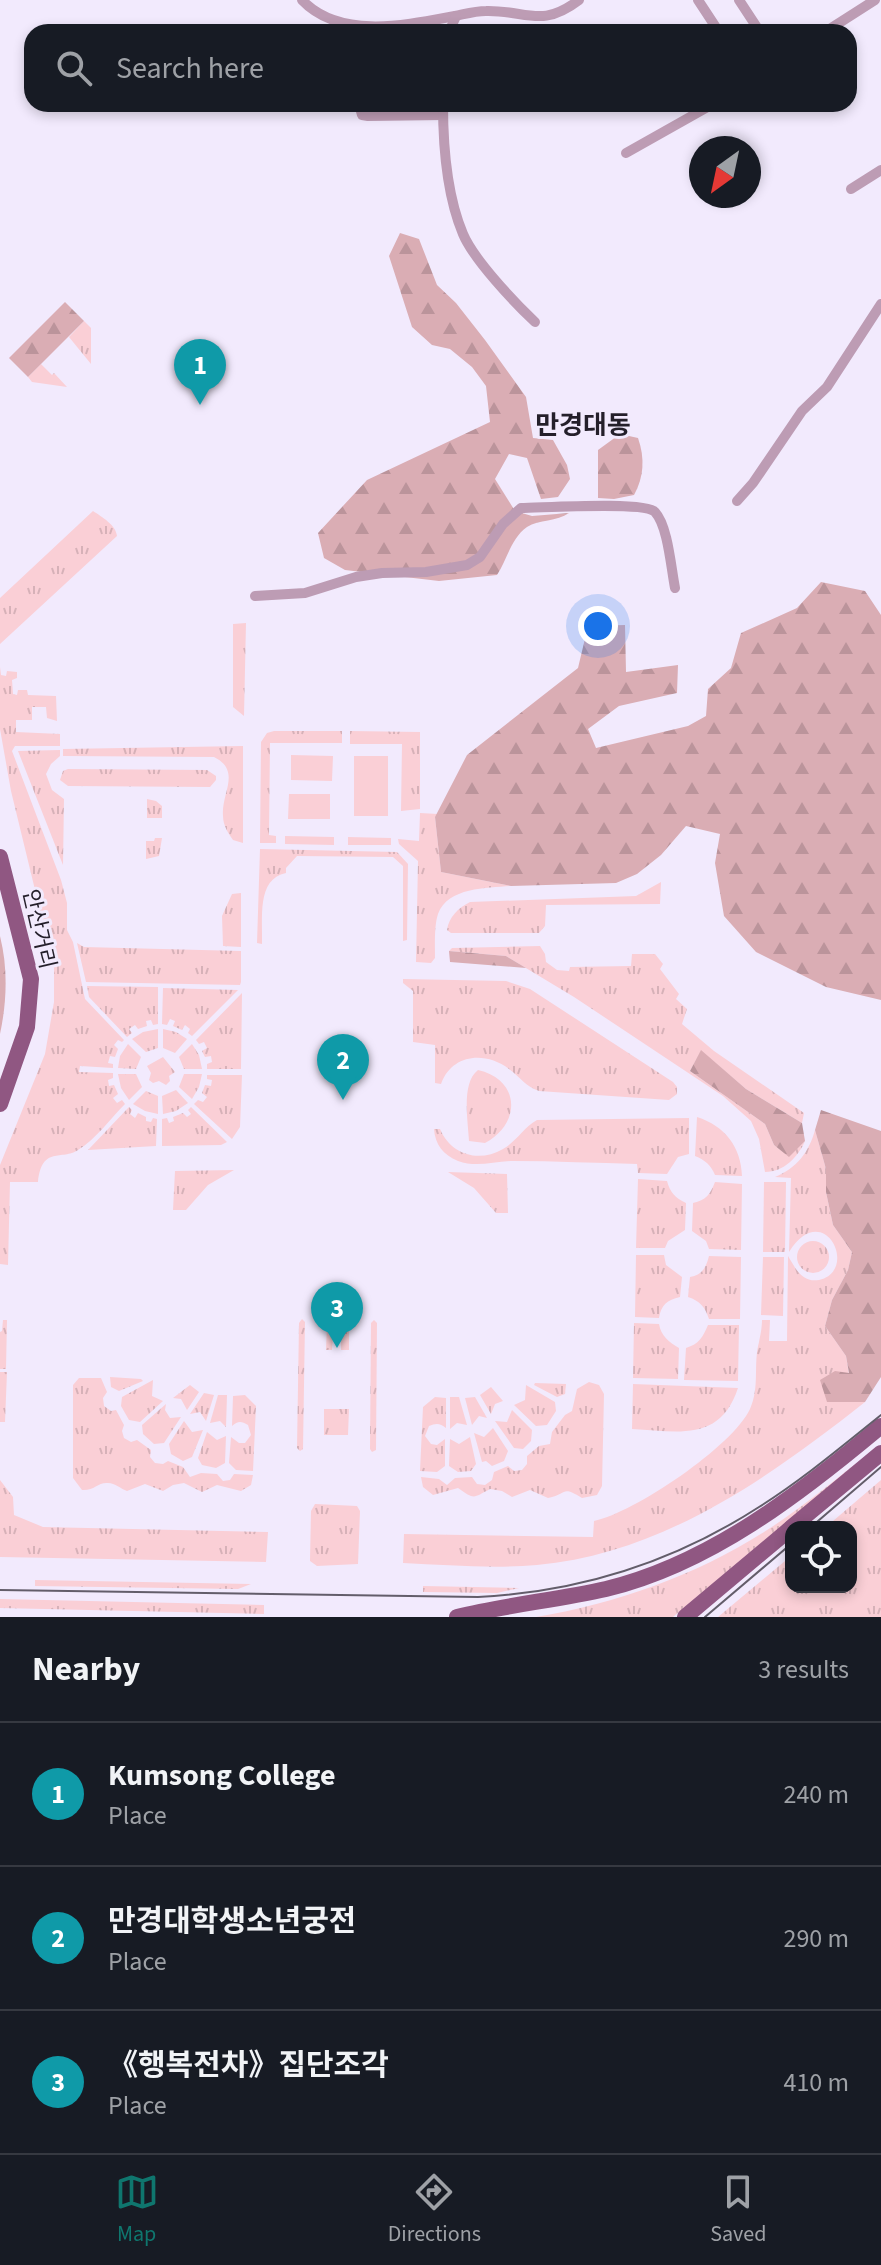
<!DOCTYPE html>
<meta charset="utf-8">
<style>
body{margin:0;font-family:"Source Sans 3","Noto Sans KR",sans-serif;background:#20242c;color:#f1f3f6}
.controls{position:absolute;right:24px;bottom:24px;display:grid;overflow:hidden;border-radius:16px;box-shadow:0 4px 12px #0003}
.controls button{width:72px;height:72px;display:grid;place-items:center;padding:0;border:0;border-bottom:2px solid #363941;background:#171b24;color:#f1f3f6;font:40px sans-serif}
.compass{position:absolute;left:689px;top:136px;width:72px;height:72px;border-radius:50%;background:#171b24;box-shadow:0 4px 12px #0003;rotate:213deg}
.you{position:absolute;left:598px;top:626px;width:28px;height:28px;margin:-20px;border:6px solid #fff;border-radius:50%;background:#1a73e8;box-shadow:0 0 0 12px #1a73e833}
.badge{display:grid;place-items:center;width:52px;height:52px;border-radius:50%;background:#0f766e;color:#fff;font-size:26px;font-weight:700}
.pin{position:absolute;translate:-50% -66px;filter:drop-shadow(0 2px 4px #0008)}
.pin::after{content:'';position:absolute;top:42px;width:28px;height:24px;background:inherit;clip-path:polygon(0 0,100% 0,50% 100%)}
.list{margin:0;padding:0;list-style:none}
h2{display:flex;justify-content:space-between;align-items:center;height:104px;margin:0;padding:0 32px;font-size:34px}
h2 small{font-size:26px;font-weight:400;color:#9ea1a6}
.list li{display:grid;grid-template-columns:52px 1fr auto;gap:24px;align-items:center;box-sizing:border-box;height:144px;padding:0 32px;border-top:2px solid #363941}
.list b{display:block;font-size:30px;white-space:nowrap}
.list p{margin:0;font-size:26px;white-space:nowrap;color:#9ea1a6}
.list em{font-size:26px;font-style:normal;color:#9ea1a6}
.icon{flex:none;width:44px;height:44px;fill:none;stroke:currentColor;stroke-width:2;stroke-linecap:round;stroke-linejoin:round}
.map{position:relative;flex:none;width:881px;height:1617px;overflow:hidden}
.search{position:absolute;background:#171b24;box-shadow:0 4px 12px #0003;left:24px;right:24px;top:24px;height:88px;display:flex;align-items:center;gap:20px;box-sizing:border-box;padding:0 28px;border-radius:24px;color:#9ea1a6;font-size:30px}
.sheet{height:536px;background:#171b24}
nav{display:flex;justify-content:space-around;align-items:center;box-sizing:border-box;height:112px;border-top:2px solid #363941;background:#171b24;font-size:22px;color:#9ea1a6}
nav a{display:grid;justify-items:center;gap:4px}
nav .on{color:#0f766e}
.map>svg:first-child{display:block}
.grass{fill:url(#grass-tufts)}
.forest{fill:url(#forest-firs)}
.pitch{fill:#facfd6}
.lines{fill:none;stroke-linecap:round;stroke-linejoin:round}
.minor{stroke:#bd9cb4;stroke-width:10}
.primary{stroke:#905782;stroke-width:16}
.tram{stroke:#635d6a;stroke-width:2}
.labels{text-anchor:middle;stroke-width:6;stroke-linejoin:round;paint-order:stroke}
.street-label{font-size:22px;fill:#241f2a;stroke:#f2eafd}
.quarter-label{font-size:26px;font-weight:bold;fill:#241f2a;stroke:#f2eafd}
</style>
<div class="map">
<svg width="881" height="1617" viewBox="0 0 881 1617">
<defs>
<pattern id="grass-tufts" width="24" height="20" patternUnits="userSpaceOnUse" patternTransform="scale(2)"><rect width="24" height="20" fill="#facfd6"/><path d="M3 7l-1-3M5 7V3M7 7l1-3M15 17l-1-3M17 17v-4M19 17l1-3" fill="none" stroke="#d6b1b8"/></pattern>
<pattern id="forest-firs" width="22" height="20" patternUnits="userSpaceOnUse" patternTransform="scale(2)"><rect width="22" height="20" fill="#daadb4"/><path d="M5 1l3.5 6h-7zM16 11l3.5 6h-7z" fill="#bb949b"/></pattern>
</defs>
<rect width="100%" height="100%" fill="#f2eafd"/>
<!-- grass -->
<g class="grass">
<polygon points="84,321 91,328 91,364 69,337"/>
<polygon points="41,364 52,375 54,373 67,387 32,382 28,377"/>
<path d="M93,511c9,6 23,14 24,25l-117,108v-46z"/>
<polygon points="246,623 244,716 233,707 233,624"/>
<path d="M0,667l1,8 5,1 1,-5 10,1v6l-5,2 1,14 4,1 1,-5h9l1,5 28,1 1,25 -10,-3 -1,-11h-14v13h-16v12l44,2v12h-45l-3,5 49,129 6,23v27l6,12 12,57 39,41 -2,2 -4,-2 -4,5 4,4 -3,8 -5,-1 -2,7 5,1v4l-33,-2 -1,6 34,1v5l-5,2 1,6 5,-1 4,9 -5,4 4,5 5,-3 3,4c-14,14 -29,35 -47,46 -16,11 -36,-5 -40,32h-28l-2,83 -8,-1v-99l45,-111 9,-52v-34l-43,-177 -11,-62z"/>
<polygon points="274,731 342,731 342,743 270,743 269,835 276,836 276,843 260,843 261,742 267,733"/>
<polygon points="350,731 420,732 420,809 401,811 402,744 350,744"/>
<path d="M243,746v97l-10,-3c-5,-7 -10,-15 -10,-24 -2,-23 19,-45 -9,-59l-151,-1v-7z"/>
<polygon points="60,750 60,756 51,764 46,774 52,790 64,799 63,865 18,751"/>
<polygon points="68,769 207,770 216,776 216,780 210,787 68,786 60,780 63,771"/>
<polygon points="147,799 156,801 162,806 162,818 147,818"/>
<path d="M420,813l18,1 -3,3 6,55 70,14c-23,2 -63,1 -73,28 -4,12 -3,32 -3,44l-4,5 -15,-1 2,-101 -19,-17 -1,-5 21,2z"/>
<polygon points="285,836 334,837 334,845 285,844"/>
<polygon points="348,837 391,838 391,845 348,845"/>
<polygon points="155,838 162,838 159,856 146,859 146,841 154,841"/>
<path d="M260,849l137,3 11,12 -1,76 -4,1v-75l-10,-9 -96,-1 -11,12v5c-30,6 -23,46 -24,71l-5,-1z"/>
<path d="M661,882l-1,22 -114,1 -1,21 -6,7h-88l-4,-3c2,-13 11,-22 23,-28l166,-6z"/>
<polygon points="241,893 241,947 223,946 222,916 232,894"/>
<polygon points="77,943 84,947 241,951 241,982 240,985 86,982"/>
<path d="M540,946l5,8 1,8 11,8 12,1 1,-4 61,-1 1,-12h23l8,10 -3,5 19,25 -3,5 11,10 -5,15 32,27 90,62 -2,10 -56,-34 -45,-38 -11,20 75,53 9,21 15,11 16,-15c-7,16 -21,31 -40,31l-6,-33 -8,-18 -28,-25 -149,-99 -68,-41 -57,-5 3,-3z"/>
<path d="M403,979l103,2 24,8 143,93 4,5v7l-8,6 -130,-9c-14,-5 -18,-13 -30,-22 -24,-18 -57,-15 -68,15l-6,-1v-38l-22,-3v-51l-10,-8z"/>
<polygon points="87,986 158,987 158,1024 153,1025 151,1020 146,1021 147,1026 138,1029 135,1025 129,1029 132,1033 127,1037 89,997"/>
<polygon points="163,988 238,990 192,1036 188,1033 190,1029 185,1025 182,1030 173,1026 175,1021 170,1019 167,1025 162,1024"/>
<polygon points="242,993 241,1069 207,1069 207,1064 212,1062 211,1056 205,1057 202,1051 207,1048 204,1042 199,1044 196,1040"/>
<polygon points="158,1029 158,1048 146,1052 132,1039 143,1032"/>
<polygon points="163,1029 176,1032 187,1039 175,1053 163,1048"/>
<polygon points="128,1044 141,1057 136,1069 118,1068 120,1056"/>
<polygon points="192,1044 199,1055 202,1069 184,1069 179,1057"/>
<polygon points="163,1057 175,1072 169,1076 170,1081 166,1085 159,1081 153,1083 149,1080 151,1073 147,1066"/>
<path d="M478,1070c43,10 43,54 7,73l-16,-2c-1,-20 -8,-58 9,-71z"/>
<polygon points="118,1074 136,1074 142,1087 129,1100 121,1088"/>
<polygon points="184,1074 202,1074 199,1087 192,1099 179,1087"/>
<polygon points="207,1075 242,1075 240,1127 232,1139 194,1104 198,1100 203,1102 207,1097 202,1093 205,1085 211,1086 212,1080 207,1079"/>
<polygon points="176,1090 188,1103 176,1111 163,1114 162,1096"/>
<polygon points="146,1091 158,1096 158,1114 145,1111 133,1104"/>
<polygon points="129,1107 132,1110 130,1114 135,1118 138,1113 146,1117 146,1121 151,1122 153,1118 157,1119 156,1146 88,1150"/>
<polygon points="191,1107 227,1142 221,1145 162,1146 162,1119 167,1118 169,1123 174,1121 173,1117 183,1113 187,1117 191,1114 188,1110"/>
<path d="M697,1117c28,9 44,30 45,59l-27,-1c-4,-10 -10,-15 -20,-19z"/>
<path d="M689,1118v36l-11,3 -11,17 -29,-1 -1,-9c-41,-1 -82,-3 -124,-3 -19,0 -36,7 -55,0 -15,-6 -23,-17 -24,-32h6c11,26 39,34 63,20 14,-8 20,-21 34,-29z"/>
<path d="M815,1130l11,39v23l7,33 19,27 -4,18 -16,30 -7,26 21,30 3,18 -22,28h38c-95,75 -203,152 -328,163 -44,4 -90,0 -134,-2l1,-29 189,3 1,-16c40,-8 139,-75 156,-112 10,-22 3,-45 9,-67 1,-5 3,-14 3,-22h8l-1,21h18l1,-85c7,11 13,27 31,24 41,-9 5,-83 -30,-28l2,-74 -16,-1c22,-9 34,-25 40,-47z"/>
<polygon points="234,1170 208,1185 186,1210 173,1210 175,1171"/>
<polygon points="448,1172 507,1174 508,1213 496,1213 474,1188"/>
<path d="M638,1179l29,2c3,11 8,17 19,22l-1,27 -17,11 -3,7h-29z"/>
<path d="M715,1182l27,2 -1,66 -32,-1 -3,-8 -14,-10 1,-28c13,-3 17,-8 22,-21z"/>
<polygon points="764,1182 786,1182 785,1252 763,1252"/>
<circle cx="813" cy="1257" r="16"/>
<path d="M636,1255h28l2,10 16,12 -2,20c-13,3 -19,8 -21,21l-24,-1z"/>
<path d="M709,1256l32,1 -1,62h-31c-4,-12 -9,-18 -21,-22l2,-20c12,-2 16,-9 19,-21z"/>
<polygon points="763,1257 784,1257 783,1316 761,1315"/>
<polygon points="338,1316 349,1323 349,1350 341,1350 341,1335 333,1335 332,1350 326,1350 327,1323"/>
<polygon points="302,1319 305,1322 303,1449 300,1451 297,1448 299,1323"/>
<polygon points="3,1320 7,1320 6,1369 0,1369 0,1332 2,1331"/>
<polygon points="374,1320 377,1323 376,1450 372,1452 370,1449 371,1323"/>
<path d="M634,1323l25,1c2,12 10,18 20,24l-1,31 -45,-1z"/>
<path d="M708,1325h31l-1,56 -54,-1 2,-32c13,-4 17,-11 22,-23z"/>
<polygon points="0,1372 7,1372 5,1422 0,1422"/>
<polygon points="110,1377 141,1379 143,1381 119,1391 111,1387"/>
<path d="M79,1378h22l6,14 -4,6 1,8 7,5 5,-1 8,15 -2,6 2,7 7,4 6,-2 14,10 -1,7 5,6 8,1 5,-3 15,6 7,10 11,-4 16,1 6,7 7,-1 4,-6 19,1 -2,10 -10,6 -24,-6 -15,7 -18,-9 -11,2 -10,6 -18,-7 -18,7c-6,-2 -12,-8 -19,-8 -10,-1 -14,8 -26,7l-9,-12v-93z"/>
<polygon points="153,1380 152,1396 163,1401 140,1422 129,1420 121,1406 122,1397"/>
<path d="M589,1382l10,3 5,9 -2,92 -5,9 -15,3c-21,-13 -14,-4 -34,0l-18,-8 -18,7 -10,-6 -12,-2c-17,9 -15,11 -32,-1l-25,7 -10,-8 -2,-10 18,2 8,6 8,-7 17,-1 5,7 8,1 7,-5 2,-8 14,-6 6,5 8,-1 5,-6v-8l12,-10 11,-2 2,-12 13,-17 7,-4 5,-22z"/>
<polygon points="535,1383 566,1384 565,1394 557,1397 534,1385"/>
<path d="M633,1384l105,4c-18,55 -61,43 -106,41z"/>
<polygon points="190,1385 199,1392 187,1410 181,1399 173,1398"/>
<polygon points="526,1385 555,1402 556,1411 547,1425 536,1426 514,1405 525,1400"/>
<polygon points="491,1387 503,1401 495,1404 491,1414 480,1395"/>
<polygon points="204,1393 214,1395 206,1421 200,1412 190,1414"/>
<polygon points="218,1395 227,1395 226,1427 220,1421 210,1423"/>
<path d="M245,1395l11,11 -3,65 -17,-1 -7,-7 2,-26 8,6h6l6,-8 -3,-10c-7,-4 -10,-4 -16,1l1,-30z"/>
<path d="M435,1397l11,1v30c-6,-5 -10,-5 -17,-2l-4,10 6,8 6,1 8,-6v27l-8,6 -17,-1 3,-64z"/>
<polygon points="450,1397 459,1397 467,1425 457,1423 450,1429"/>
<polygon points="475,1397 487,1418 479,1416 472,1425 465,1398"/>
<polygon points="166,1404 165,1410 170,1418 181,1417 164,1443 154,1444 143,1434 142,1425"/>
<polygon points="324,1409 349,1409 348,1435 324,1435"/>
<polygon points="512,1410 532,1430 531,1441 523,1449 514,1448 495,1421 507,1422"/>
<polygon points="184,1421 192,1432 203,1430 192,1457 183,1461 171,1454 169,1444"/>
<polygon points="493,1428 508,1451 504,1461 492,1466 486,1461 482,1462 474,1433 484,1437"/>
<polygon points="207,1432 217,1440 226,1436 225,1463 216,1468 202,1465 198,1458"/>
<polygon points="470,1437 476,1464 471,1471 458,1472 449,1466 450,1439 459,1444"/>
<path d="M863,1458l-190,159h-137c82,-14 158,-41 228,-85 35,-22 67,-49 99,-74z"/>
<polygon points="0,1480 13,1497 14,1515 43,1527 268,1532 266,1562 0,1557"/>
<polygon points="881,1480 881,1617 718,1617 791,1556 791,1587 851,1587 851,1527 826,1527"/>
<polygon points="315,1504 357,1506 360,1511 358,1564 317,1566 310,1561 311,1511"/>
<polygon points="35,1580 251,1584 238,1589 35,1586"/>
<polygon points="423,1586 519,1588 497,1593 423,1592"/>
<polygon points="0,1599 264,1605 264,1614 0,1608"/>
</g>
<!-- forest -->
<g class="forest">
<path d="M400,233l19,6 18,46 19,18 29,37 41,57 7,41 20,2 14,25 3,14 -12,18 -17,2 -14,-41 -18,-4 -14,25 20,32 17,5 37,-3c-12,9 -30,6 -42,14 -16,11 -20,33 -30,48l-58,6 -94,-11 -21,-12 -6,-25 49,-53 123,-58 -4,-36 -14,-19 -22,-18 -18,-4 -20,-18 -23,-71z"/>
<polygon points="65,302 84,321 28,377 9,358"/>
<path d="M620,434l18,4c7,20 6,39 -4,57l-20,4 -16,-1v-48z"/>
<polygon points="821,582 865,591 881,615 881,1000 826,987 756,952 724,916 715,863 720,834 686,826 661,855 637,874 616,883 511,886 441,872 435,817 467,755 578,668 588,626 625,625 626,672 678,665 677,693 619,706 588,729 596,748 688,726 706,716 708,689 731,668 741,633 797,608"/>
<path d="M0,936c8,32 7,65 0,98z"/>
<polygon points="449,951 506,956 526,968 450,962"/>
<polygon points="701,1050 746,1089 802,1123 805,1141 789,1157 774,1145 765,1124 690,1071"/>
<polygon points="821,1110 881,1131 881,1377 865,1402 827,1402 820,1380 835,1371 849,1373 846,1356 825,1326 832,1300 848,1270 852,1252 833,1225 826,1192 826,1169 815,1130"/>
</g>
<!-- pitch -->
<g class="pitch">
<polygon points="291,755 333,756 332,781 291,780"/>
<rect x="354" y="756" width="34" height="60"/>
<polygon points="289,794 330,794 330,819 288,819"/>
</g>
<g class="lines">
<!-- minor -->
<g class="minor">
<path d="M302,0c38,40 105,25 153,16 10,-2 20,-5 31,-5 41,-1 55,18 93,-11"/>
<polyline points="698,0 719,32"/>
<polyline points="739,0 760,32"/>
<polyline points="449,32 456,16"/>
<polyline points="825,32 875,0"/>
<polyline points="359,104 362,115 368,116 443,115"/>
<path d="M443,104c0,41 4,92 20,130 11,26 51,68 72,88"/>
<polyline points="626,153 713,104"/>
<polyline points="851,189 881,170"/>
<polyline points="737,501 753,483 802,411 827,387 881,304"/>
<path d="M255,596l50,-3 51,-16 26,-4 44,-1 41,-7 13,-8 23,-33 18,-16c20,0 124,-7 134,4 13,14 16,56 20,76"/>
</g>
<!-- primary -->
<g class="primary">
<polyline points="0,857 31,979 27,1027 0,1104"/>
<polyline points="792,1527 881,1453"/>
<path d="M457,1617c49,-12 100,-17 149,-28 104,-25 195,-96 275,-163"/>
<polyline points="685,1617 791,1528"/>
</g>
<!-- tram -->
<g class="tram">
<polyline points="811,1527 881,1467"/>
<path d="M0,1590l478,7c101,-5 196,-35 281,-90 43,-27 82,-60 122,-92"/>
<polyline points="705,1617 791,1544"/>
</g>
</g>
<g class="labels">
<!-- street labels -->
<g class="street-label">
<text transform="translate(40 929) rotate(77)" y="8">안산거리</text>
</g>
<!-- quarter labels -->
<g class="quarter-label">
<text x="583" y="434">만경대동</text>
</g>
</g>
</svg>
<div class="controls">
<button><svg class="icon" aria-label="locate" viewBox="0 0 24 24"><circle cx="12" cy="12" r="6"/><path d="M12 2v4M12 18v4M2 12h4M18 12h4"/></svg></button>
</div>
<svg class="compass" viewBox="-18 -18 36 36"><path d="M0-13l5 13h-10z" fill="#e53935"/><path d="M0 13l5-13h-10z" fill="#9ea1a6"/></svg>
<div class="you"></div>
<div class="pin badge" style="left:200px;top:405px;background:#0f9aa8">1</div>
<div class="pin badge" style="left:343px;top:1100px;background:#0f9aa8">2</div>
<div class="pin badge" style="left:337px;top:1348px;background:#0f9aa8">3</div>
<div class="search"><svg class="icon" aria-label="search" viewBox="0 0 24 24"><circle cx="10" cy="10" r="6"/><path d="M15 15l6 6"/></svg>Search here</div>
</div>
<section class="sheet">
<h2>Nearby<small>3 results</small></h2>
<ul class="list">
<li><span class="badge" style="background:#0f9aa8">1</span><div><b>Kumsong College</b><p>Place</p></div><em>240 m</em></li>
<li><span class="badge" style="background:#0f9aa8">2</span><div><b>만경대학생소년궁전</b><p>Place</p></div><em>290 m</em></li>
<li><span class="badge" style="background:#0f9aa8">3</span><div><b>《행복전차》집단조각</b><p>Place</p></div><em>410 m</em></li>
</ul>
</section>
<nav>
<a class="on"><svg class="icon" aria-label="map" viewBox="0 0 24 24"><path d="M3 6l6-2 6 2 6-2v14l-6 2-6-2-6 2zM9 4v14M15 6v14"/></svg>Map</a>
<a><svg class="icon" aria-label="directions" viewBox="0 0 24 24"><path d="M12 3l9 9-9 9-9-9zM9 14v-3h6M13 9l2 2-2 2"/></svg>Directions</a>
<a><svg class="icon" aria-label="saved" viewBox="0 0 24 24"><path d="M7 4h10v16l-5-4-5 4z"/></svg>Saved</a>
</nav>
